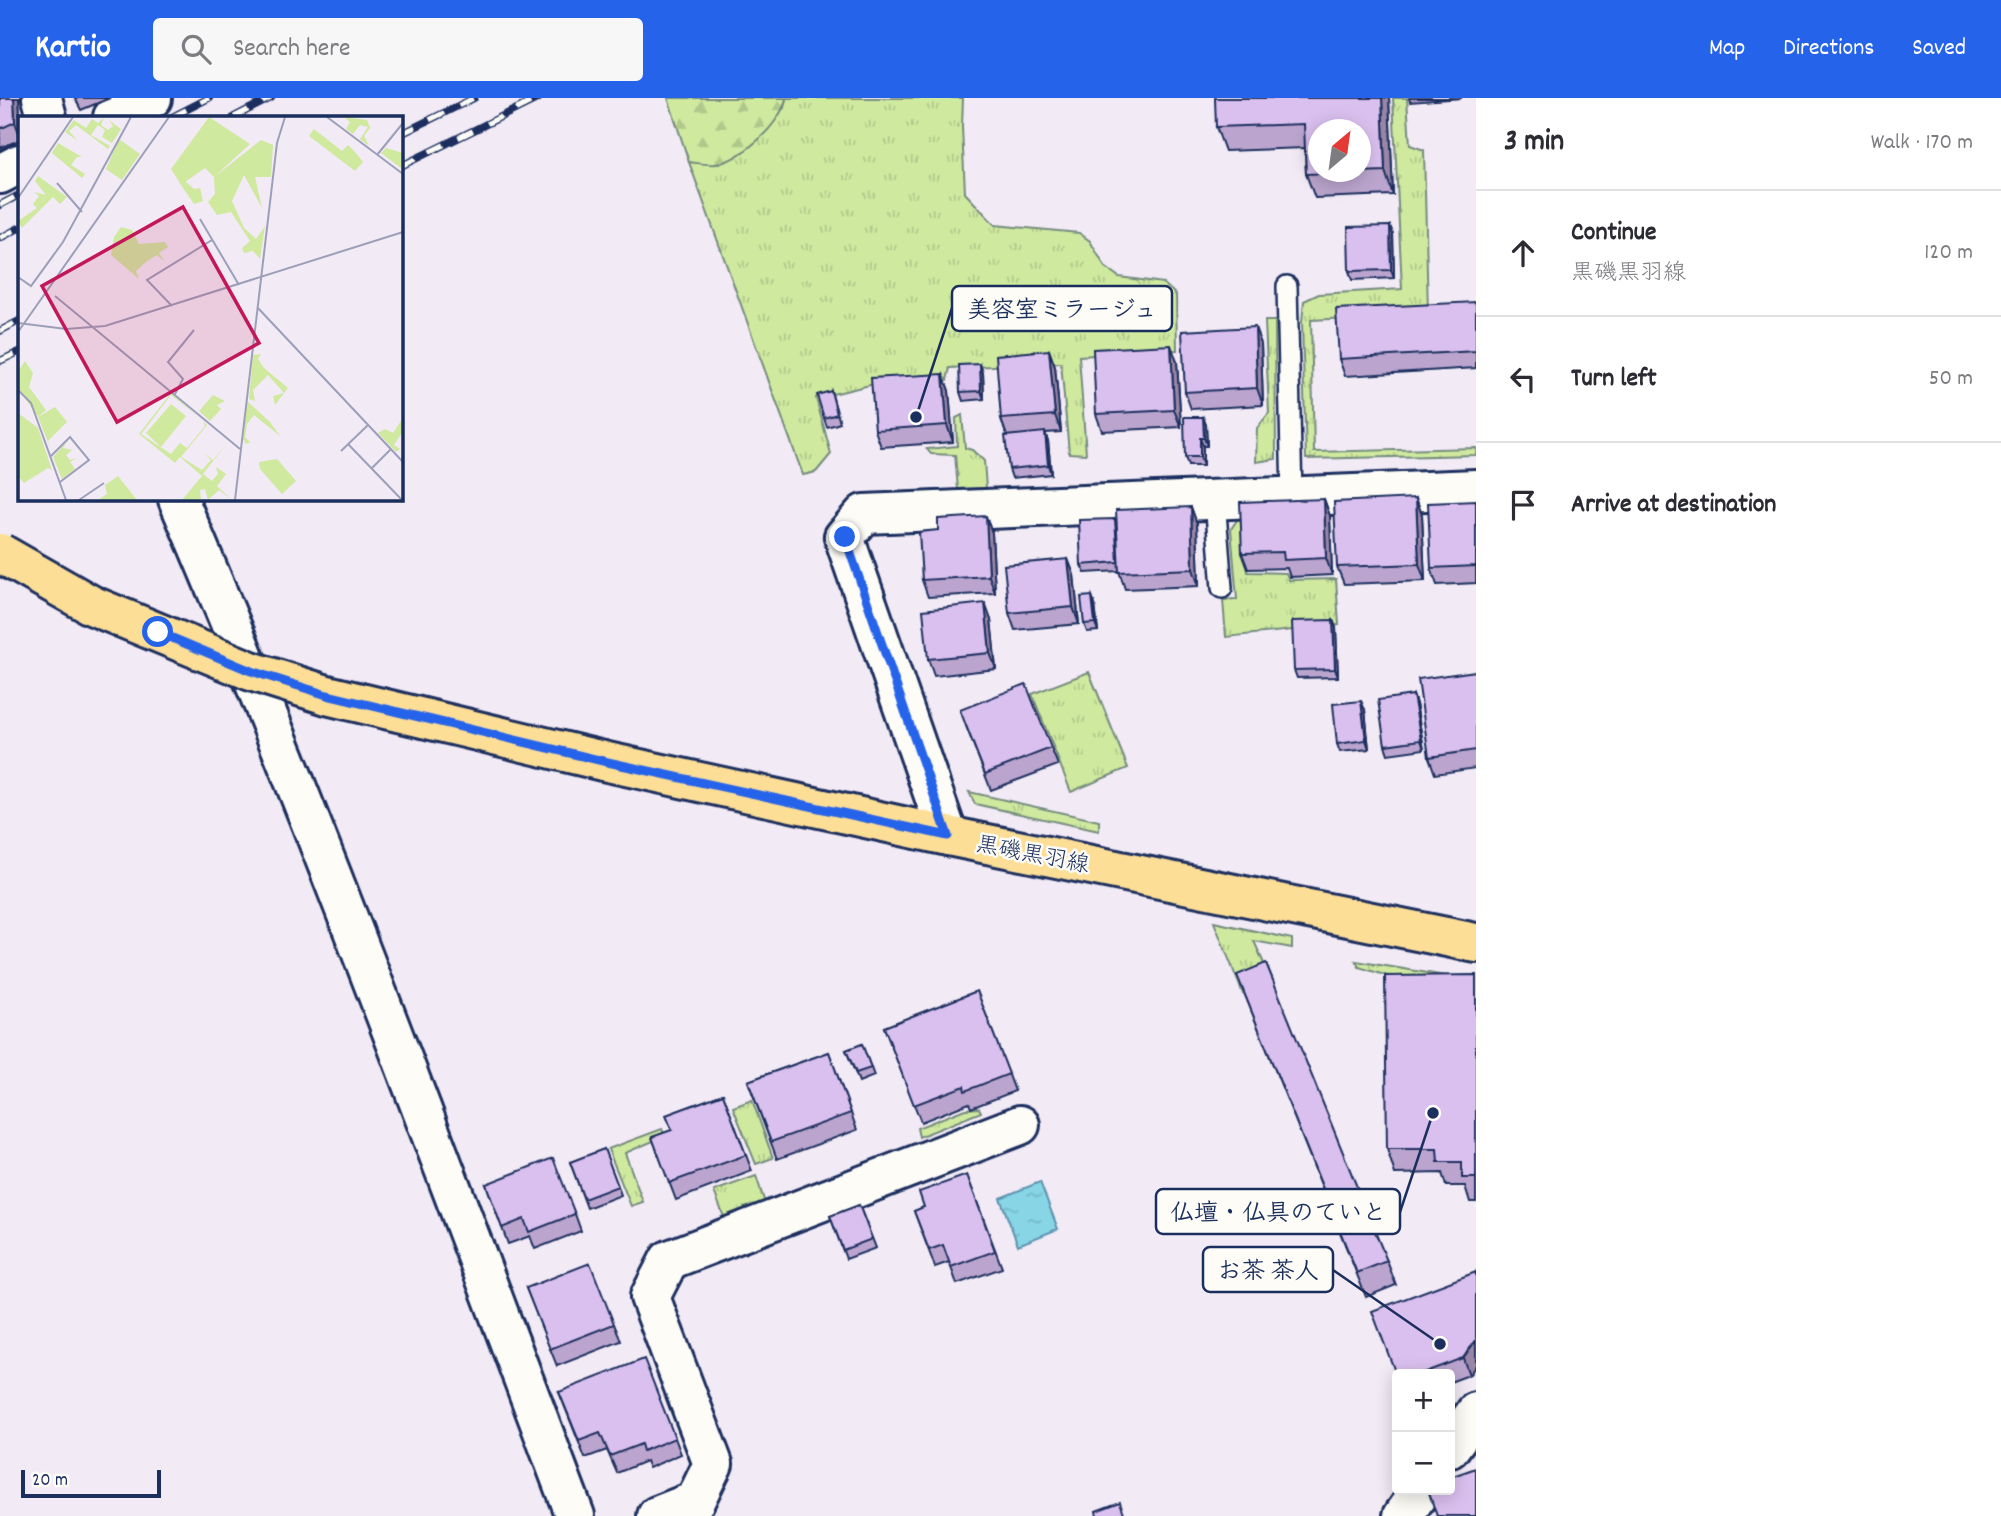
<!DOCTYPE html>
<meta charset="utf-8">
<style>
body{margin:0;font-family:Dekko,"Klee One",sans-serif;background:#f7f7f7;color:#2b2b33}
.controls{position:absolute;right:21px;bottom:21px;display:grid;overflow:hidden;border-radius:7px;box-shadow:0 4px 18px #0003}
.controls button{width:63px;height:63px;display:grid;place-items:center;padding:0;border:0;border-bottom:2px solid #e1e1e2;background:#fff;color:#2b2b33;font:35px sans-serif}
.compass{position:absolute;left:1308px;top:21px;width:63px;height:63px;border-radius:50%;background:#fff;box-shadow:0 4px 18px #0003;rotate:29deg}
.scale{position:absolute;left:21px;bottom:18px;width:140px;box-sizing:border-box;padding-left:7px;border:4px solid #1b2f5e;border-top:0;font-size:19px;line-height:24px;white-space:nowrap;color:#1b2f5e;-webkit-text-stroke:5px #fdfcf7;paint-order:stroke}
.stop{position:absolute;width:21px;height:21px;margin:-16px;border:5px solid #2563eb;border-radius:50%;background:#fff}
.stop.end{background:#2563eb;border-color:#fff;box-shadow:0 2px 7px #0008}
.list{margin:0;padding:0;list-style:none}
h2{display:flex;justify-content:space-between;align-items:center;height:91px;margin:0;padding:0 28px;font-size:30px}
h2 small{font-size:23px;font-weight:400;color:#7c7c81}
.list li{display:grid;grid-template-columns:46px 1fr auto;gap:21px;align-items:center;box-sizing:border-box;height:126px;padding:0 28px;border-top:2px solid #e1e1e2}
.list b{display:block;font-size:26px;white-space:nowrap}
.list p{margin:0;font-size:23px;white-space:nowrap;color:#7c7c81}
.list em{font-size:23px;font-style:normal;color:#7c7c81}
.icon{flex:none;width:38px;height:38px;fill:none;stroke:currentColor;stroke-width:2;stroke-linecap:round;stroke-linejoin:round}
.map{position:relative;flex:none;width:1476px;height:1418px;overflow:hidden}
header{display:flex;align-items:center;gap:42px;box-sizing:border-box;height:98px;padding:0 35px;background:#2563eb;color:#fff}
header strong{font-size:33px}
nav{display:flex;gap:38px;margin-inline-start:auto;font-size:24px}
.search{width:490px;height:63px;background:#f7f7f7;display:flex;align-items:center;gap:18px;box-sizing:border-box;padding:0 24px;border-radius:7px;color:#7c7c81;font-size:26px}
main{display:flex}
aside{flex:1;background:#fff}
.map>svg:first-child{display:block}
.grass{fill:url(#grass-tufts);stroke:#758c7e;stroke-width:2}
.forest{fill:url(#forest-firs);stroke:#758c7e;stroke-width:2}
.water{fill:url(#water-ripples);stroke:#5c93af;stroke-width:2}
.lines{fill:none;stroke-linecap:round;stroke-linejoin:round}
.lane-casing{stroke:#1b2f5e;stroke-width:24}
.street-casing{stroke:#1b2f5e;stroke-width:44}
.secondary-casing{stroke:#1b2f5e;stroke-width:44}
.primary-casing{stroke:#1b2f5e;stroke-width:44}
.lane{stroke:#fdfcf7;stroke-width:19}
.street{stroke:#fdfcf7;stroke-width:38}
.secondary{stroke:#fdfcf7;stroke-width:38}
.primary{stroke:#fdde96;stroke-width:38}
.rail-casing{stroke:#1b2f5e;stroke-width:8}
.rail{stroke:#fdfcf7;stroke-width:5;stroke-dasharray:16;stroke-linecap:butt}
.primary-bridge-casing{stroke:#1b2f5e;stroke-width:44;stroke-linecap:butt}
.primary-bridge{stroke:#fdde96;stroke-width:38}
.wall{fill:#bba5ce;stroke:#1b2f5e;stroke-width:2}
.shaded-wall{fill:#9986a7;stroke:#1b2f5e;stroke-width:2}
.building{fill:#dac0ef;stroke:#1b2f5e;stroke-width:2;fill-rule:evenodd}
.route{stroke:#2563eb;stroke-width:9}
.labels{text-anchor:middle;stroke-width:5;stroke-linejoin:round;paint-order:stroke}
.street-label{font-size:23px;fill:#1b2f5e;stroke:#fdfcf7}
.inset-road{fill:none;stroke:#9c9fb9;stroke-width:2}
.view{fill:#c2185b;fill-opacity:0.15;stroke:#c2185b;stroke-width:3.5}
.inset-edge{fill:none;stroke:#1b2f5e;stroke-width:3.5}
.leader{fill:none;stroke:#1b2f5e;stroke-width:2.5}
.callout-dot{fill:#1b2f5e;stroke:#fdfcf7;stroke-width:2.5}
.callout{fill:#fdfcf7;stroke:#1b2f5e;stroke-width:2.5}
.callout-label{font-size:24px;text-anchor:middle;font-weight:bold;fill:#1b2f5e}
</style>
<header>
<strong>Kartio</strong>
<div class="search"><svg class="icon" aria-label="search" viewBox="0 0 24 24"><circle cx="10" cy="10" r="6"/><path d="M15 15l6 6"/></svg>Search here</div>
<nav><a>Map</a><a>Directions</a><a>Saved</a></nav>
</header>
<main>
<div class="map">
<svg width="1476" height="1418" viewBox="0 0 1476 1418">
<defs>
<pattern id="grass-tufts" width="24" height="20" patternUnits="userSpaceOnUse" patternTransform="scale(1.75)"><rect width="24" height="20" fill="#cfe99f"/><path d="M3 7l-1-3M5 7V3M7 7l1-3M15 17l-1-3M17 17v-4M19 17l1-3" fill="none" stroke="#b1c88b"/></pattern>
<pattern id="forest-firs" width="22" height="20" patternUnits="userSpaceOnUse" patternTransform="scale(1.75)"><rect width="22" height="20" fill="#cfe99f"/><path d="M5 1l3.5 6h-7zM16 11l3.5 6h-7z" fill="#b1c88b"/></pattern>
<pattern id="water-ripples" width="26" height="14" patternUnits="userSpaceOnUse" patternTransform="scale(1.75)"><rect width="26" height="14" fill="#87d5e5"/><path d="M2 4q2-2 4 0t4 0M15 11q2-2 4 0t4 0" fill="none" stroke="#74b7c7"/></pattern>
</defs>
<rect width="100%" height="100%" fill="#f2eaf5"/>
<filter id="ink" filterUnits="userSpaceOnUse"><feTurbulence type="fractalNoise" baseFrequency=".0143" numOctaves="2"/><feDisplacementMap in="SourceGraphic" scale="14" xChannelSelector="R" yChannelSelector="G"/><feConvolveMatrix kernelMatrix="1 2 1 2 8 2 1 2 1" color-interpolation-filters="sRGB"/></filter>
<g filter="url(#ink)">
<!-- grass -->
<g class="grass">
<polygon points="786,0 963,0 962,29 965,95 995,127 1079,135 1090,143 1105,169 1119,179 1163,185 1176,197 1177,252 1079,258 1086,356 1069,355 1061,265 950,270 947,282 874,286 816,300 831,356 816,374 803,377 689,64 719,66 784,10"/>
<polygon points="1393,0 1407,0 1410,47 1424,52 1428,216 1311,222 1314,354 1476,350 1476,357 1306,361 1302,224 1304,203 1319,196 1402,191"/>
<polygon points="1265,223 1275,223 1276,361 1256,364 1257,330 1269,315"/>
<polygon points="962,317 965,350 972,352 984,363 986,390 958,391 955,357 931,356 927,351 957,348 956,320"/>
<polygon points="1243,413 1248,474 1286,475 1289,482 1336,481 1339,527 1226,539 1223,502 1237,501 1231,431"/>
<polygon points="1089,574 1128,670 1071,694 1032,596"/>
<polygon points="969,694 1099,723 1099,733 975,706"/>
<polygon points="1214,824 1292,841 1292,850 1254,843 1272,884 1243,896"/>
<polygon points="1356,863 1476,883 1394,880 1359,869"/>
<polygon points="752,1002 773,1060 756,1066 733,1009"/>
<polygon points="979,1010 981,1014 919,1039 917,1030 965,1011"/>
<polygon points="662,1031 665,1038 625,1055 643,1104 631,1108 608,1051"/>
<polygon points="756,1078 765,1105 724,1119 714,1093"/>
</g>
<!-- forest -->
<path class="forest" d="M668,0h118c-4,25 -45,63 -70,66 -8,1 -19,-1 -27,-2z"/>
<!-- water -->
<polygon class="water" points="1040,1084 1058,1131 1018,1147 1000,1100"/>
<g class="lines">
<!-- lane casing -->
<g class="lane-casing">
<g id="lane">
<polyline points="1287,188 1292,399"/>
<polyline points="1215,402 1222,490"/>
</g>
</g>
<!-- street casing -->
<g class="street-casing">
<g id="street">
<polyline points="42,0 47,19"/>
<polyline points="113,19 152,0"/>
<polyline points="0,76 19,66"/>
<path d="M178,401c143,334 268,676 397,1017"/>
<polyline points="948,738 844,439 864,416 1476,391"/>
<polyline points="657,1418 695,1403 713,1366 650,1199 669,1162 1020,1027"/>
</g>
</g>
<!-- secondary casing -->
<g class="secondary-casing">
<g id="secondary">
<polyline points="1450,1350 1476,1314"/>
<polyline points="1403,1418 1421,1392"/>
</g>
</g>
<!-- primary casing -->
<g class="primary-casing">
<polyline id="primary" points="603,663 948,738 1476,845"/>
</g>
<!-- lane -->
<use href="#lane" class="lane"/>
<!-- street -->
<use href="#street" class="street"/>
<!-- secondary -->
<use href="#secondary" class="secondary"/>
<!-- primary -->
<use href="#primary" class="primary"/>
<!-- rail casing -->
<g class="rail-casing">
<g id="rail">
<polyline points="172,19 209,0"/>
<polyline points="234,19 271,0"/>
<polyline points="401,36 474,0"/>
<polyline points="401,68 539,0"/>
<polyline points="0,107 19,97"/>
<polyline points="0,140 19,130"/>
<polyline points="0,233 19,223"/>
<polyline points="0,263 19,254"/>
</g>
</g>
<!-- rail -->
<use href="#rail" class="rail"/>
<!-- primary-bridge casing -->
<g class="primary-bridge-casing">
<polyline id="primary-bridge" points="0,455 91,507 251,573 327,597 603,663"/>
</g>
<!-- primary-bridge -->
<use href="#primary-bridge" class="primary-bridge"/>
</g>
<!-- wall -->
<g class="wall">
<polygon points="0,0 19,0 20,19 19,42 0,50"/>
<polygon points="75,0 110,0 81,12"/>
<polygon points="1389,0 1393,97 1315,100 1306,76 1305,50 1225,53 1216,29"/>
<polygon points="1409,0 1462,0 1410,4"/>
<polygon points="1390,128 1393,136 1394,180 1352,182 1349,173"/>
<polygon points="1476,204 1476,270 1345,278 1339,261"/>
<polygon points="1261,246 1263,307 1191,311 1185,294"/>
<polygon points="1049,252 1055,269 1061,334 1045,335 1048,343 1051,376 1012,380 1009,371 1007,338 1001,321"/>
<polygon points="1177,264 1181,329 1102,333 1096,316"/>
<polygon points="980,266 983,275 984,301 963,303 960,294"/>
<polygon points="943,276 949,293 953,344 881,349 875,332"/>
<polygon points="831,293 840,325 827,329 824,320"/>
<polygon points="1203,319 1206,327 1207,348 1203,348 1203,368 1188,368 1185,359"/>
<polygon points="1416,400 1422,417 1425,483 1344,486 1337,469"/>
<polygon points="1324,401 1330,418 1332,477 1290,479 1287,470 1248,471 1242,455"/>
<polygon points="1476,403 1476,485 1437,487 1431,470"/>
<polygon points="1191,409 1197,426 1199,488 1125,491 1119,473 1085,475 1081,467 1115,421 1117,427"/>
<polygon points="992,435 995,495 928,499 922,482"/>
<polygon points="1068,461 1074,477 1079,526 1015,532 1009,515"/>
<polygon points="1092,498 1095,507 1098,533 1087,534 1084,526"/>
<polygon points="991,522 996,571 934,578 928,561"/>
<polygon points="1333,522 1336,530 1338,579 1297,580 1294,572"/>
<polygon points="1476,573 1476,670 1435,676 1429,659"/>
<polygon points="1413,597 1416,606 1424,651 1388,656 1385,647"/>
<polygon points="1365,612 1369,651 1340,654 1337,646"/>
<polygon points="966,628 1051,650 1058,667 991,692"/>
<polygon points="1237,877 1387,1163 1396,1187 1366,1199"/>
<polygon points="1476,877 1476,1104 1470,1104 1465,1088 1446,1088 1442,1075 1395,1076 1387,1051"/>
<polygon points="977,893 1015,993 971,1010 969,1005 921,1024 884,929"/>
<polygon points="862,946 874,978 859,984 846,952"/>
<polygon points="829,954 857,1032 777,1061 748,983"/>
<polygon points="723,996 752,1073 676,1102 652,1039 672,1032 666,1017"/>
<polygon points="604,1051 621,1097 587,1110 570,1064"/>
<polygon points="967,1077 1002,1170 957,1186 949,1164 935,1169 914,1113 924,1109"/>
<polygon points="486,1086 575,1116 581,1133 535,1151 530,1138 508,1146"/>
<polygon points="859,1107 876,1150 846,1161 830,1118"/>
<polygon points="1476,1174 1476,1267 1469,1277 1450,1284 1450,1276 1397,1276"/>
<polygon points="526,1190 614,1226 621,1243 557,1268"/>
<polygon points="559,1294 675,1340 681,1356 649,1370 646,1363 617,1375 607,1352 585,1360"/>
</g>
<!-- shaded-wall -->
<g class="shaded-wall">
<polygon points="14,0 19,0 20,19 19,35 15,24"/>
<polygon points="1382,0 1389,0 1393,97 1385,73"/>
<polygon points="1390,128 1393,136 1394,180 1391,172"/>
<polygon points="1255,229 1261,246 1263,307 1257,290"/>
<polygon points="1171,247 1177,264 1181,329 1174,312"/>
<polygon points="1049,252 1055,269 1061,334 1055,317"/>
<polygon points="980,266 983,275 984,301 981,293"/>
<polygon points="943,276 949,293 953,344 947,327"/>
<polygon points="1203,319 1206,327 1207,348 1204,340"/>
<polygon points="1045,334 1048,343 1051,376 1048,367"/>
<polygon points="1200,340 1203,348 1203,368 1200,359"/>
<polygon points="1416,400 1422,417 1425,483 1419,466"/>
<polygon points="1324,401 1330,418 1332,477 1326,460"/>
<polygon points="1191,409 1197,426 1199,488 1193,471"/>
<polygon points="986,418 992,435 995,495 989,478"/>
<polygon points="1068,461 1074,477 1079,526 1073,509"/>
<polygon points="1092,498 1095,507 1098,533 1095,525"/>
<polygon points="985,505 991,522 996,571 990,555"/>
<polygon points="1333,522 1336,530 1338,579 1335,571"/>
<polygon points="1413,597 1416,606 1424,651 1421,642"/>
<polygon points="1361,603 1365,612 1369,651 1366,642"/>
<polygon points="1476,1242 1476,1267 1469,1277 1463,1260"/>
</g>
<!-- building -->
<g class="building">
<polygon points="0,0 14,0 15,24 0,31"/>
<path d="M1215,0h167l3,73 -79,3 -2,-50 -88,3zM1319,32h42v42h-42z"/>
<polygon points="1390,128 1391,172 1349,173 1348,129"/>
<polygon points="1476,204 1476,253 1339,261 1336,211"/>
<polygon points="1255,229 1257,290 1185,294 1182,233"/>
<polygon points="1171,247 1174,312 1096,316 1093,251"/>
<polygon points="1049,252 1055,317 1001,321 996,257"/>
<polygon points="980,266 981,293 960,294 959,267"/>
<polygon points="943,276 947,327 875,332 871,280"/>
<polygon points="831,293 837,316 824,320 817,297"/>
<polygon points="1184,319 1203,319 1204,340 1200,340 1200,359 1185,359"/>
<polygon points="1045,334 1048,367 1009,371 1005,338"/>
<polygon points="1416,400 1419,466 1337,469 1334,404"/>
<polygon points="1324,401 1326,460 1284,462 1283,454 1242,455 1240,404"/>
<polygon points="1476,403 1476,468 1431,470 1428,405"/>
<polygon points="1191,409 1193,471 1119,474 1116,412"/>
<polygon points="986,418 989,478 922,482 919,434 938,432 938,421"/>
<polygon points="1115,421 1118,464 1081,467 1079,422"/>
<polygon points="1068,461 1073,509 1009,515 1004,467"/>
<polygon points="1092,498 1095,525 1084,526 1081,499"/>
<polygon points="985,505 990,555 928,561 923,512"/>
<polygon points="1333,522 1335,571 1294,572 1292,523"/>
<polygon points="1476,573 1476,652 1429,659 1418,581"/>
<polygon points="1026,586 1051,650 985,676 960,612"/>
<polygon points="1413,597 1421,642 1385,647 1378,602"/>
<polygon points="1361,603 1366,642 1337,646 1333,606"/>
<polygon points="1266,865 1387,1163 1357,1175 1237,877"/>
<polygon points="1476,877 1476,1080 1462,1080 1462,1064 1438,1064 1437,1051 1387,1051 1385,878"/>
<polygon points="977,893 1009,976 965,993 964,988 914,1007 884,929"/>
<polygon points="862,946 871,970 856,975 846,952"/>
<polygon points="829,954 851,1015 771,1044 748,983"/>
<polygon points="723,996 746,1057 669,1085 652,1039 672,1032 666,1017"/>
<polygon points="604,1051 618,1088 584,1101 570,1064"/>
<polygon points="553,1060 575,1116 529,1134 524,1121 502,1130 486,1086"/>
<polygon points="967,1077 995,1153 951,1169 943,1147 929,1152 914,1113 924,1109 919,1094"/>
<polygon points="859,1107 872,1141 843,1152 830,1118"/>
<polygon points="590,1165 614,1226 550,1251 526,1190"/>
<polygon points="1476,1174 1476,1242 1463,1260 1420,1276 1397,1276 1397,1279 1372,1213"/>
<polygon points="644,1261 675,1340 643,1353 641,1346 610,1358 600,1335 579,1343 559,1294"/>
<polygon points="1476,1370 1476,1418 1437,1418 1429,1395 1438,1392 1450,1392 1450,1379"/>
<polygon points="1120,1404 1125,1418 1097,1418 1096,1413"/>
</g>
</g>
<g class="lines" filter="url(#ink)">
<!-- route -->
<polyline class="route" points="158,534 251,573 327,597 603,663 948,738 845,439"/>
</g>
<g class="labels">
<!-- street labels -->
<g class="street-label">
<text transform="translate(1033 755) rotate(11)" y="8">黒磯黒羽線</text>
</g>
</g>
<!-- overview -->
<g transform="translate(18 18)">
<rect width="385" height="385" fill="#f2eaf5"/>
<path d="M86,1l-3,8 7,5 5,-4 -4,-6 12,9 -9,14 -10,-6 3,-7 -7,-5 -7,10 19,11 -2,3 -32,-24 -7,6 9,10 -13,-9 9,-12 12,8 6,-9 6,4zM191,1l41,27 -36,33 -9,-9 -24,17 -10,-16zM326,1l23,3 3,8 -6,8 5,10 -9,-7 8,-12 -8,-2 -7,9 -7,-5 4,-7zM296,13l28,22 6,-6 8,8 7,9 -8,9 -46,-35zM101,23l21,15 -18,26 -16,-11zM40,27l24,14h-5l-6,8 14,9 -3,4 -30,-25zM368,32l17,5 -2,15 -20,-15zM20,60l29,21 -7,7 -7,-7 -31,31 -4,-7 19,-13 -4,-4 6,-8 -5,-4 12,3 -11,-14zM103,111l11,3 7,14 26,-2 3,5 -9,6 6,9 -8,-7 -10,6 -11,10 3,8 -28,-24 3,-18zM243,238l-3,5 6,9 24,20 -13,17 -2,-9 11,-3 -16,-18 -15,15 2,11 -6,-2 4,-44zM153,277l25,22 -25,-20 -30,39 30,20 9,-11 7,5 18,-22 -2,-4 4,3 -26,32 21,13 9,-10 -7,-7 9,7 15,-18 -25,32 9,7 6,-7 -2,-7 10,7 -9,12 15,14 -13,-10 -11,10 -3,-11 -5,1 1,10h-19l20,-24 -22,-19 -5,6 -36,-29zM195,279l12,6 -8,4 4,4 -11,12 -11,-10zM229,285l23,21 10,14 -26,-21 -7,9 -2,13 5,5 -4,2 -3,-5zM153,288l15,12 -25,31 -15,-14zM37,291l12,15 -19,19 4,11 -14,-35zM383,305l2,10 -9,14 6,4 -4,3 -18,-19 7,-4 8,4zM50,324l-5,8 9,2 -6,5 4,5 7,-2 -7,4 5,7 -13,10 -9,-22zM259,343l19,22 -14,13 -22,-25 -1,-7zM100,360l19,24h-39l9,-6 -2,-9z" fill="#cfe99f"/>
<path d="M243,24l12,5 -2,32h-16l7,31 -18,-33 -12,26 12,27 12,11 9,-13 -5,33 -7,-8 -9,2 -2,-5 8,-7 -19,-29 -14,3 -9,-13 7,-8 -1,-17zM167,65l9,8 6,-1 3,13 -9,3 -13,-19zM7,245l8,12 -4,14 17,23 -8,7 -20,-29v-17zM0,297l20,15 14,42 -4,-2 -24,15 -6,-7z" fill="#cfe99f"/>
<path class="inset-road" d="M309,1l76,57M359,39l26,-32M39,67l25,29M0,82l55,-81M182,103l39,66M0,161l13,9 32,-44 68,-125M37,180l185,153M154,190l-25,-26 65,-40M239,191l146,155M0,207l48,6 39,-3 298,-94M0,216l151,-215M0,274l13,13 35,97M157,278l8,-15 -15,-17 26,-32M330,328l54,56M323,335l27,-26M33,340l19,-19 19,23 -29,22M354,352l19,-19M61,384l25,-17M217,384l42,-357 8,-26"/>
<path class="view" d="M165,91l76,136 -142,79 -75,-136z"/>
<rect width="385" height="385" class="inset-edge"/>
</g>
<!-- callouts -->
<path class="leader" d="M916 319L952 210M1433 1015L1400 1114M1440 1246L1333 1172"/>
<g class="callout-dot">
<circle cx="916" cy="319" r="7"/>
<circle cx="1433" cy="1015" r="7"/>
<circle cx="1440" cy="1246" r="7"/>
</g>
<g class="callout">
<rect x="952" y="188" width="220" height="45" rx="7"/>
<rect x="1156" y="1091" width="244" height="45" rx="7"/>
<rect x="1203" y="1149" width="130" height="45" rx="7"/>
</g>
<g class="callout-label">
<text x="1062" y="219">美容室ミラージュ</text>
<text x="1278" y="1122">仏壇・仏具のていと</text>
<text x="1268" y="1180">お茶 茶人</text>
</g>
</svg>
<div class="controls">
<button>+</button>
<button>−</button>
</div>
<svg class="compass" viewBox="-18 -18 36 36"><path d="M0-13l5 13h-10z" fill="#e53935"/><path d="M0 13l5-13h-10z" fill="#7c7c81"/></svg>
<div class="scale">20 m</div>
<div class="stop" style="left:158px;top:534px"></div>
<div class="stop end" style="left:845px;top:439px"></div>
</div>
<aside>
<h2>3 min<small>Walk · 170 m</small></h2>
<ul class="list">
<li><svg class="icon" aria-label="ahead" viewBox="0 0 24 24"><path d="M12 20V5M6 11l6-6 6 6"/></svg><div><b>Continue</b><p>黒磯黒羽線</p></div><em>120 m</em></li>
<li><svg class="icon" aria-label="left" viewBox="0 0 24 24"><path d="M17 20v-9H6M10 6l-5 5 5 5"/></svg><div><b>Turn left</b></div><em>50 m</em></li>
<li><svg class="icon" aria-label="arrive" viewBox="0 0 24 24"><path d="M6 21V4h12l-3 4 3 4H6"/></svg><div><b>Arrive at destination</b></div></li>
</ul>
</aside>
</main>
